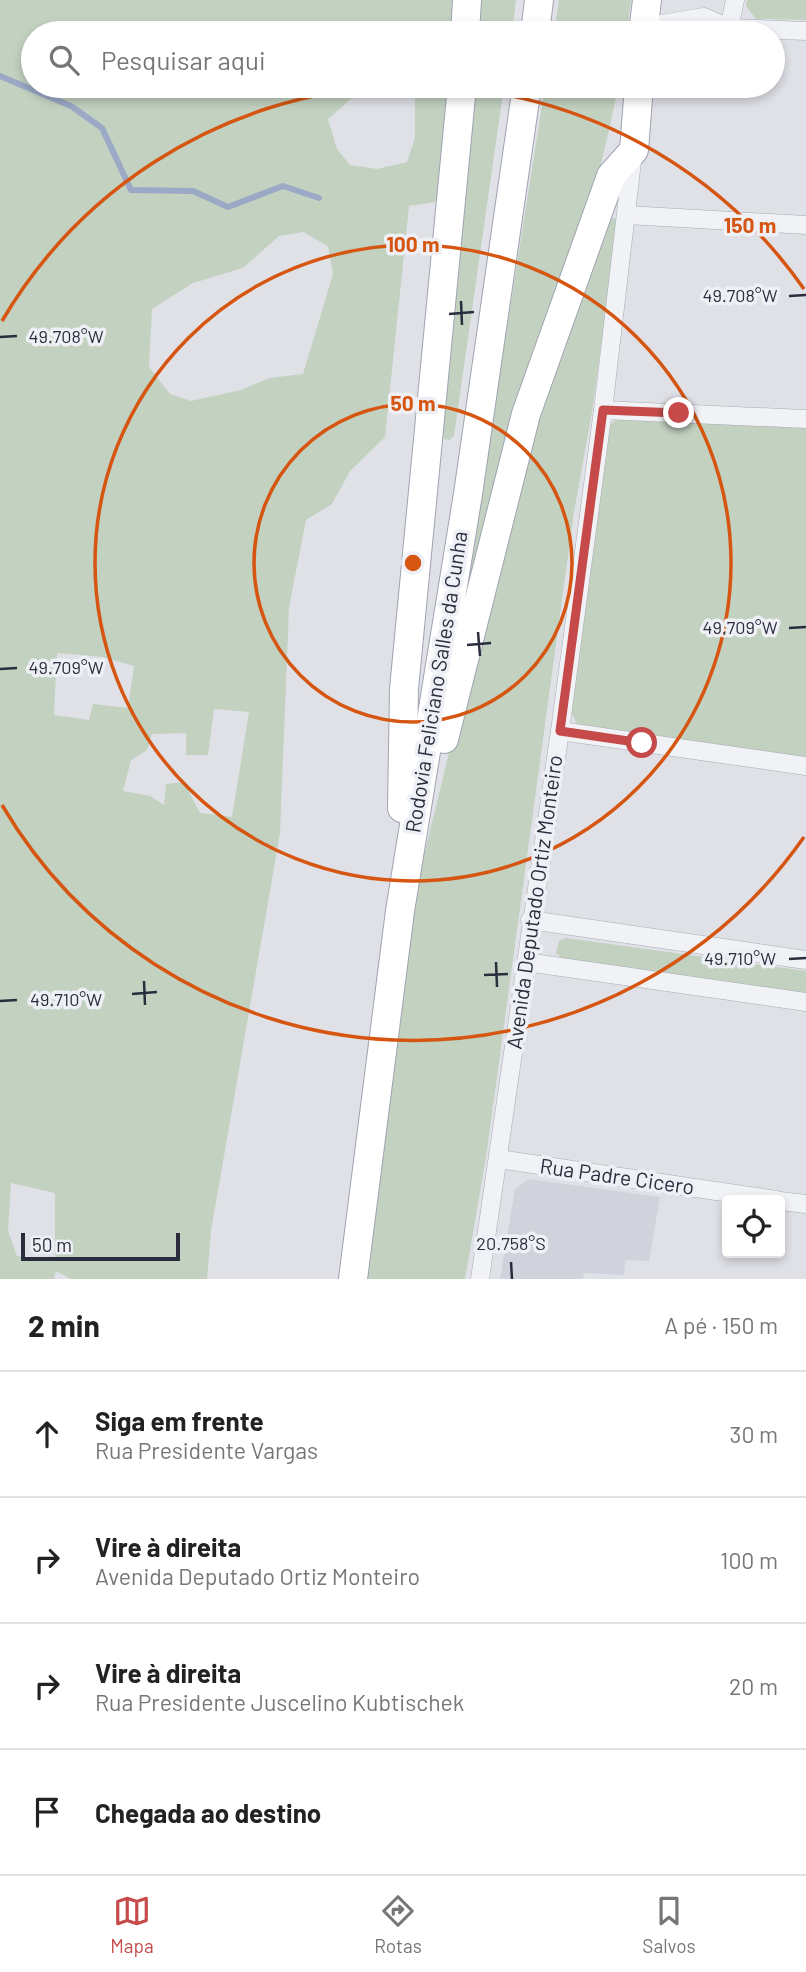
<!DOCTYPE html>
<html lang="pt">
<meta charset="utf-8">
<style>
body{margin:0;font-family:Barlow,sans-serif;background:#f2f2f2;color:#222}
.controls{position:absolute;right:21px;bottom:21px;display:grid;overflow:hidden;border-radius:7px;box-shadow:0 4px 10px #0003}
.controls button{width:63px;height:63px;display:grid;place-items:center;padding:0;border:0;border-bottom:2px solid #e0e0e0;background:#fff;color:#222;font:35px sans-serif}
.scale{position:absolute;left:21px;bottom:18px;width:159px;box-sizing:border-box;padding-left:7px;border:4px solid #292d3d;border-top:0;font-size:19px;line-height:24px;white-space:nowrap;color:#292d3d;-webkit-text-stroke:5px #eef0f5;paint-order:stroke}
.stop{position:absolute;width:21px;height:21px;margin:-16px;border:5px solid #c64a4a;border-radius:50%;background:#fff}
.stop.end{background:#c64a4a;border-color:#fff;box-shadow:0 2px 7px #0008}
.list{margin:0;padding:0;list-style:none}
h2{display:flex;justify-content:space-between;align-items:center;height:91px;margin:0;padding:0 28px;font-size:30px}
h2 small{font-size:23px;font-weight:400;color:#767676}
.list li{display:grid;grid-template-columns:46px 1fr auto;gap:21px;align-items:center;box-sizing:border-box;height:126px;padding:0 28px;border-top:2px solid #e0e0e0}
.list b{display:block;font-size:26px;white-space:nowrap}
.list p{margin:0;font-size:23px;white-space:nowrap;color:#767676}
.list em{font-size:23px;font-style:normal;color:#767676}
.icon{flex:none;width:38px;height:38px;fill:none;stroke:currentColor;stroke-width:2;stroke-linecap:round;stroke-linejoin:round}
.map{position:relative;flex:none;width:806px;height:1279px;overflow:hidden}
.search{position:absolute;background:#fff;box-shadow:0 4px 10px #0003;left:21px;right:21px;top:21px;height:77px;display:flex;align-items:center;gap:18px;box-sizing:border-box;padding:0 24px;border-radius:38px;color:#767676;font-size:26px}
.sheet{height:595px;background:#fff}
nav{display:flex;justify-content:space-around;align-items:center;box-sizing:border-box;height:98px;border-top:2px solid #e0e0e0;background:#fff;font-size:19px;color:#767676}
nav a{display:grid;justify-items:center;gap:4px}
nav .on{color:#c64a4a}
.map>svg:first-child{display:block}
.built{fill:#d1d3dc}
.green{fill:#c2d1c0;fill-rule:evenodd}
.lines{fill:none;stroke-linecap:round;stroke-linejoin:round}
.stream{stroke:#9ba9c6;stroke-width:6}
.minor-casing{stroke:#a8abb4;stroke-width:19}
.primary-casing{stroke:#9fa3b2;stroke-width:30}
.minor{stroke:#f1f2f6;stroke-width:18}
.primary{stroke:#fff;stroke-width:28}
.route{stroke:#c64a4a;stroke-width:9}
.ticks{fill:none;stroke:#292d3d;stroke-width:2.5}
.ring{fill:none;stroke:#d55511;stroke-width:3.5}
.labels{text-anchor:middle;stroke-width:7;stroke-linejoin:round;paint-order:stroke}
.street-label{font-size:21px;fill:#292d3d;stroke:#eef0f5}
.ticks-label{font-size:18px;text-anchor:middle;fill:#292d3d;stroke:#eef0f5;stroke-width:7;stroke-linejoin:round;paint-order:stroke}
.centre{fill:#d55511;stroke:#eef0f5;stroke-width:3.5}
.ring-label{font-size:21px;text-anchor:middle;font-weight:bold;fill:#d55511;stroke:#eef0f5;stroke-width:7;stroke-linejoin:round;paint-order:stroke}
</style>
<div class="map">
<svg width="806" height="1279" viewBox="0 0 806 1279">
<rect width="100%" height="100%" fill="#dfe1e7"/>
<!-- built -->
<polygon class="built" points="529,1179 660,1197 649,1261 625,1260 624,1275 584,1273 583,1279 500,1279 515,1189"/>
<!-- green -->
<g class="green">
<path d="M0,0h458l-3,33h-422v53h333l-38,33 9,30 13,16 27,4 30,-7 8,-24v-52h36l-10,115 -32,5 -24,231 -35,34 -18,33 -26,16 -17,87 -9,226 -69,398 -4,48h-136l-15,-8 -2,8h-54zM303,232l25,14 5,28 -30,100 -34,4 -28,12 -50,11 -21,-7 -21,-27 3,-58 41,-26 50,-15 36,-32zM57,653l46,4 31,9 -6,42 -35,-4 -4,16 -35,-5zM214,709l35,3 -17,105 -32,-4 -16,-31 -18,2 -2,21 -14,-9 -27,-5 8,-31 16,-10 5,-16 34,-1v22h22zM11,1183l44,10v68l-38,-5 -9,-25z"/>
<polygon points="475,0 516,0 512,33 473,33"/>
<polygon points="559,0 631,0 627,33 554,33"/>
<polygon points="747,0 806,0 806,20 756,19 746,6"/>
<polygon points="469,86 504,86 454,436 449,440 444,439 442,429"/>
<path d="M545,86h73c-32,175 -107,338 -153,509z"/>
<polygon points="607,218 615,218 617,228 592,412 574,512 486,1157 465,1279 365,1279 412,905 512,494"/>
<polygon points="617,419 806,428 806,758 578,726 570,710 607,428"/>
<polygon points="566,938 806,971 806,996 565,961 556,953 559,941"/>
</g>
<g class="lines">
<!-- stream -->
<polyline class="stream" points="0,76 71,106 102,128 131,190 193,191 228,207 283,186 319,198"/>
<!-- minor casing -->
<g class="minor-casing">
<g id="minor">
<polyline points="644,27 704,17 729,28 806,31"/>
<polyline points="729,28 735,0"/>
<polyline points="626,215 806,225"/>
<polyline points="603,410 806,419"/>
<polyline points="560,731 806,766"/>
<polyline points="530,920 806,960"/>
<polyline points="526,962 806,1002"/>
<polyline points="499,1159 777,1200"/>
<polyline points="780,1201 806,1204"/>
<polyline points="480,1279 560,731 603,410 633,153"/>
</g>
</g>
<!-- primary casing -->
<g class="primary-casing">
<g id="primary">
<polyline points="465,33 467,0"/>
<polyline points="535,33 539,0"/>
<polyline points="643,33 647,0"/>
<polyline points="444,739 526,414 611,176 634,150 639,86"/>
<polyline points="402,808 404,689 462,86"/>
<polyline points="353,1279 400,911 468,494 527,86"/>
</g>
</g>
<!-- minor -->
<use href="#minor" class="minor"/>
<!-- primary -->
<use href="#primary" class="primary"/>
</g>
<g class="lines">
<!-- route -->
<polyline class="route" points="642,743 560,731 603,410 679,413"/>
</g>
<!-- ticks -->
<path class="ticks" d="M789,296l17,-1M461,301l1,24M449,314l25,-2M0,337l17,-1M789,628l17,-1M478,632l2,24M467,645l24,-2M0,669l17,-1M789,959l17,-1M496,962l1,25M484,975l24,-1M144,981l1,24M132,994l25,-2M0,1001l17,-1M511,1262l1,17"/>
<!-- distance rings -->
<g class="ring">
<circle cx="413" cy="563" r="159"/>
<circle cx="413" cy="563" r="318"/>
<path d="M804 837A477 477 0 0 1 2 805M2 321A477 477 0 0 1 804 289"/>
</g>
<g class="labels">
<!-- street labels -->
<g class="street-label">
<text transform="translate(437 682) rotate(-81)" y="7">Rodovia Feliciano Salles da Cunha</text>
<text transform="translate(535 902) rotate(-82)" y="7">Avenida Deputado Ortiz Monteiro</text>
<text transform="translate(617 1177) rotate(8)" y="7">Rua Padre Cicero</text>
</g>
</g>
<g class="ticks-label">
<text x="740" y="302">49.708°W</text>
<text x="66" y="343">49.708°W</text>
<text x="740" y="634">49.709°W</text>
<text x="66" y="674">49.709°W</text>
<text x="740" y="965">49.710°W</text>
<text x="66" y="1006">49.710°W</text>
<text x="511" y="1250">20.758°S</text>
</g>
<circle cx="413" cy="563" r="10" class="centre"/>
<g class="ring-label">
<text x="750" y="233">150 m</text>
<text x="413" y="252">100 m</text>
<text x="413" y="411">50 m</text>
</g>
</svg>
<div class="controls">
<button><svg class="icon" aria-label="locate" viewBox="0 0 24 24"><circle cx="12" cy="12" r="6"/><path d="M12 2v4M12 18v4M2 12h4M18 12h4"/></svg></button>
</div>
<div class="scale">50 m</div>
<div class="stop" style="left:642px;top:743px"></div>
<div class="stop end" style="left:679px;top:413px"></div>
<div class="search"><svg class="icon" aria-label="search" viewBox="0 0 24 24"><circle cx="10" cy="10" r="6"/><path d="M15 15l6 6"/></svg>Pesquisar aqui</div>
</div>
<section class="sheet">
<h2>2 min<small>A pé · 150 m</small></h2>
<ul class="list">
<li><svg class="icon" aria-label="ahead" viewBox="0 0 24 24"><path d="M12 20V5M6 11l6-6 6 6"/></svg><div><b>Siga em frente</b><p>Rua Presidente Vargas</p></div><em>30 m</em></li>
<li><svg class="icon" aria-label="right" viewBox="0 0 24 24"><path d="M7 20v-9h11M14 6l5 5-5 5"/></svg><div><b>Vire à direita</b><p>Avenida Deputado Ortiz Monteiro</p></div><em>100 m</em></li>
<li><svg class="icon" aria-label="right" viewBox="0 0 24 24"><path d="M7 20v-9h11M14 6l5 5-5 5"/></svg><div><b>Vire à direita</b><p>Rua Presidente Juscelino Kubtischek</p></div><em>20 m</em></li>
<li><svg class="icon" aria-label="arrive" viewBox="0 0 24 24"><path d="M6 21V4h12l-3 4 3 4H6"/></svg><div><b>Chegada ao destino</b></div></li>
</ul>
</section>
<nav>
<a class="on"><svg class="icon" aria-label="map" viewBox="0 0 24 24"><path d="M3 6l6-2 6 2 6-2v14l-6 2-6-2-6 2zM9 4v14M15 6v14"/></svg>Mapa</a>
<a><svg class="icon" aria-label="directions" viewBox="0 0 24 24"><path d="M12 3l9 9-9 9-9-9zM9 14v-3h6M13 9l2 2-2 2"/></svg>Rotas</a>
<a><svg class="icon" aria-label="saved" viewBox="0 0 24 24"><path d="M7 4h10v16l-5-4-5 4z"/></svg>Salvos</a>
</nav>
